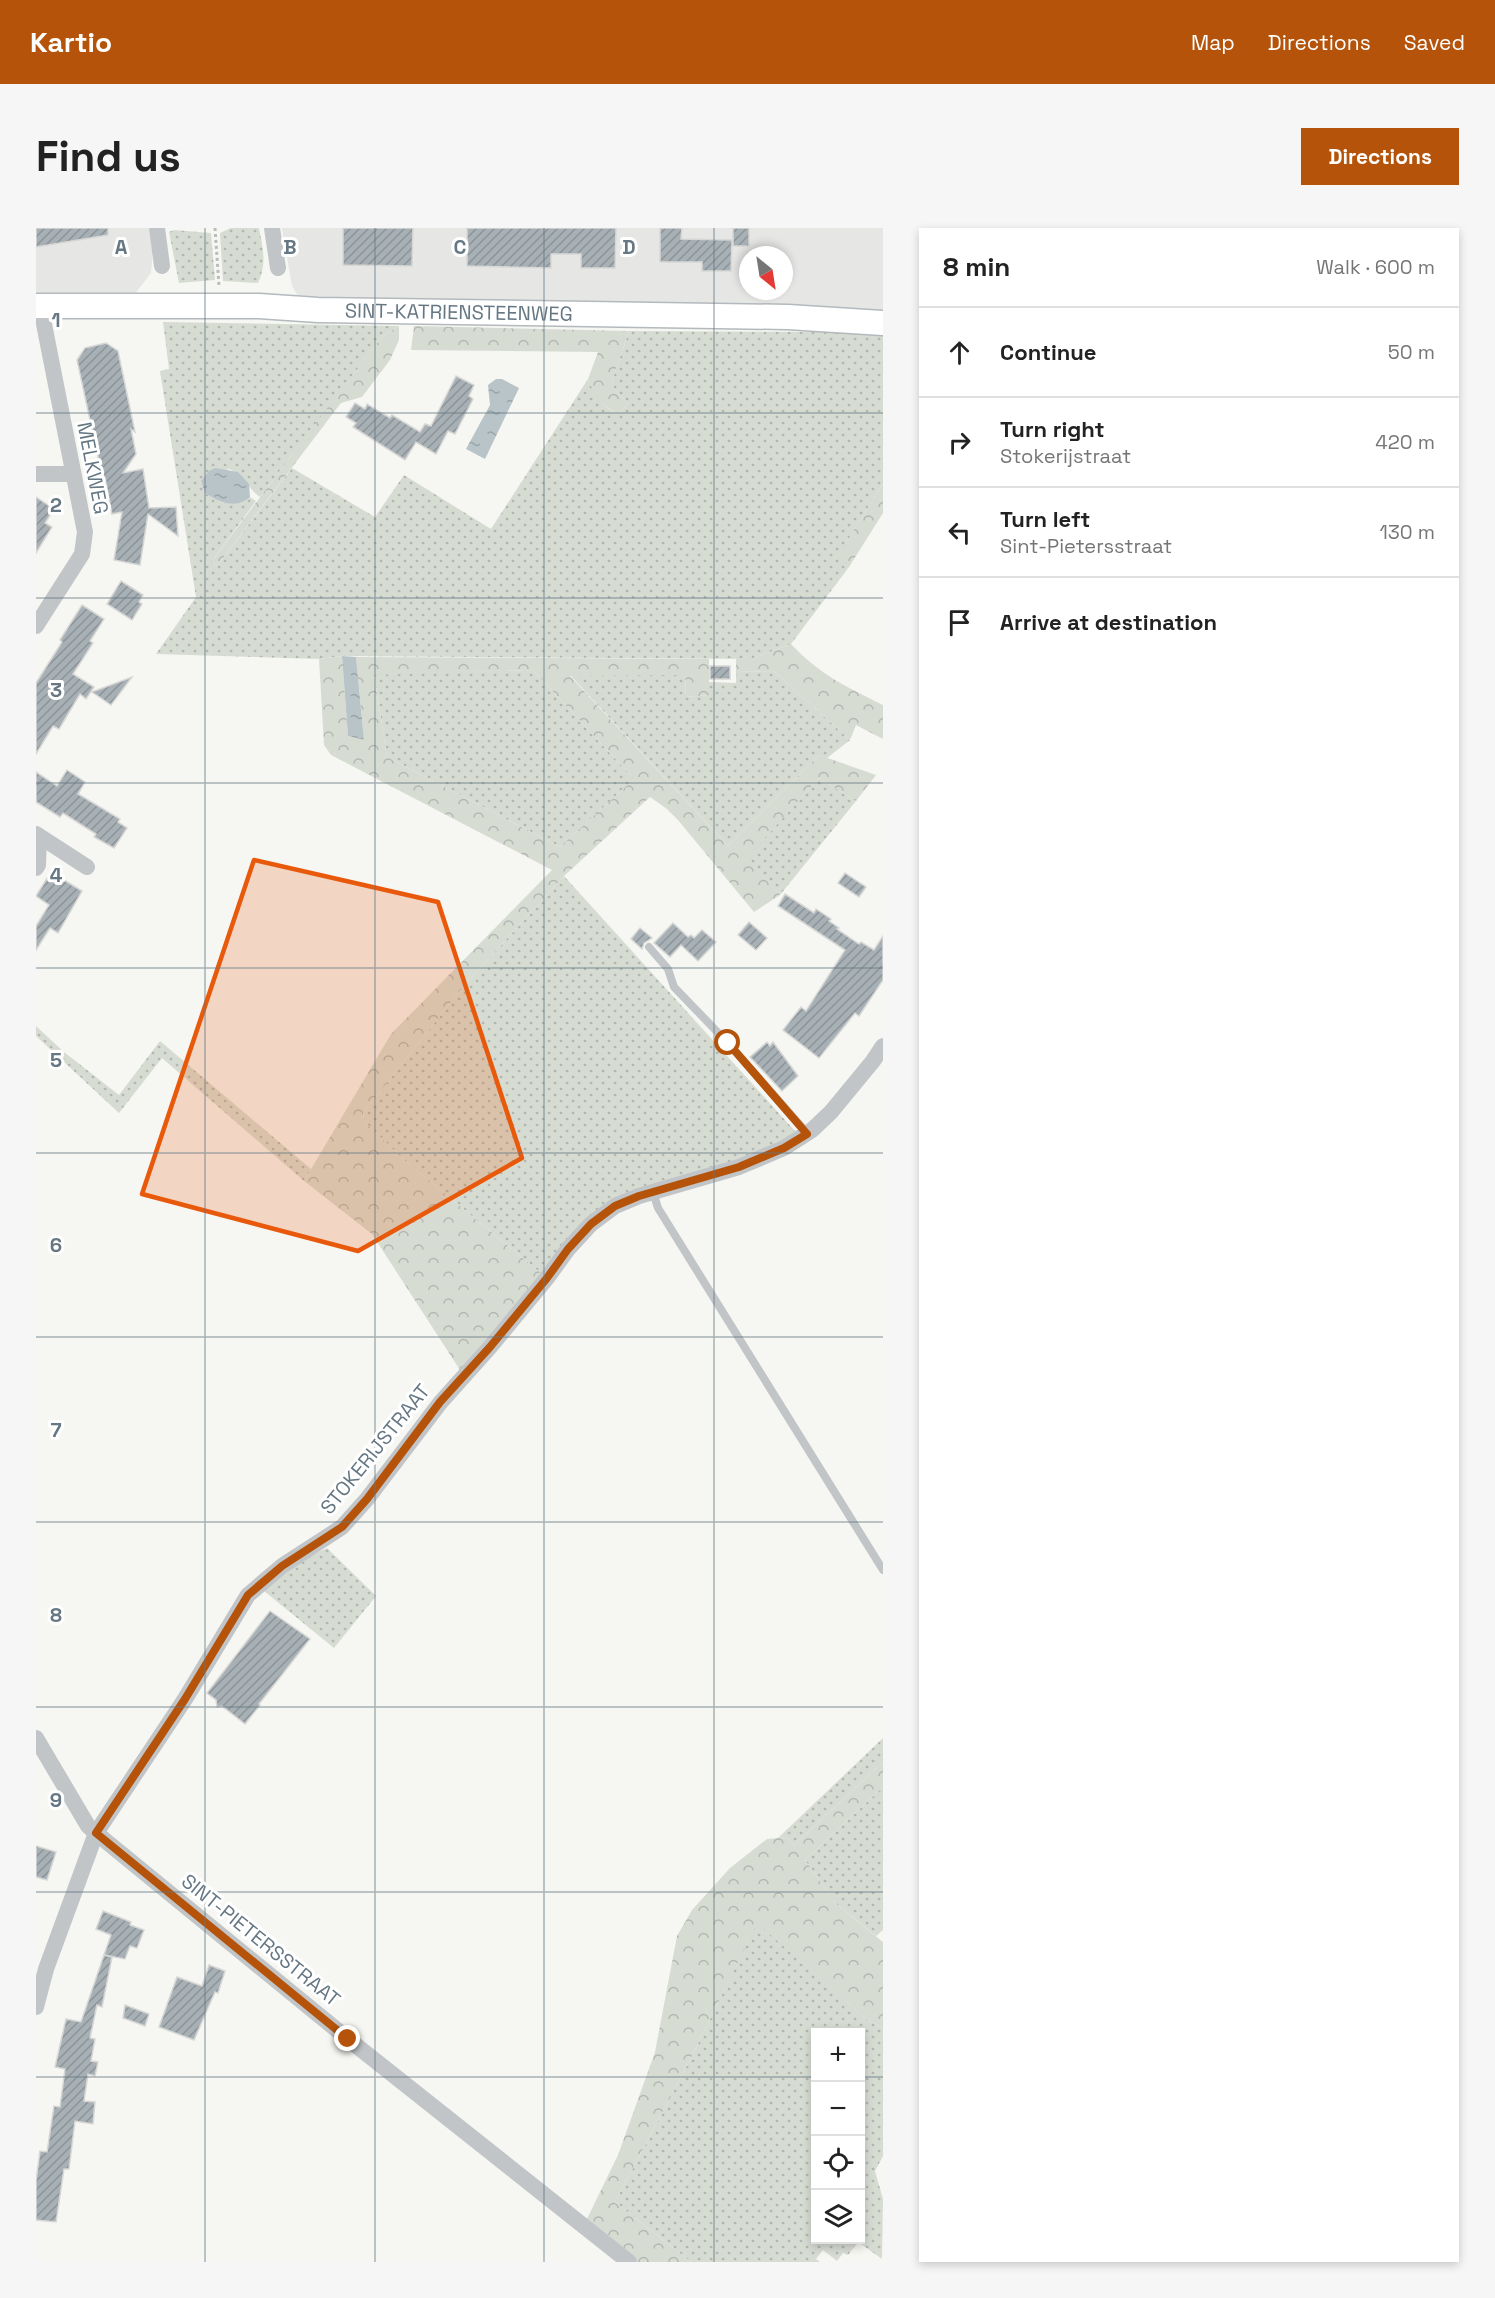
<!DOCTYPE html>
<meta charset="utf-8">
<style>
body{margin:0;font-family:"Space Grotesk",sans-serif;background:#f6f6f6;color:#222}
.controls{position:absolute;right:18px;bottom:18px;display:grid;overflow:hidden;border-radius:0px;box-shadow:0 3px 9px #0003}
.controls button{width:54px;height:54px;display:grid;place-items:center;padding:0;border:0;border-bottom:2px solid #e0e0e0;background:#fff;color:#222;font:30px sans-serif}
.compass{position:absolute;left:703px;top:18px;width:54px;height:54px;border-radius:50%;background:#fff;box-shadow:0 3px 9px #0003;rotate:150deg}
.stop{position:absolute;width:18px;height:18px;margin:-14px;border:4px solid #b45309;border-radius:50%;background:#fff}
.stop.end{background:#b45309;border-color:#fff;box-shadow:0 2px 6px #0008}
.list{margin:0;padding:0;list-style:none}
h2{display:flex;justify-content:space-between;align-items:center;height:78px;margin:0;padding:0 24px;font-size:26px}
h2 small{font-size:20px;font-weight:400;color:#767676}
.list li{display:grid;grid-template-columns:39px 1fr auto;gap:18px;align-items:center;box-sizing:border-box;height:90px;padding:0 24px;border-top:2px solid #e0e0e0}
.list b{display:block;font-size:22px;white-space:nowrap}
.list p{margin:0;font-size:20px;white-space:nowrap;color:#767676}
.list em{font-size:20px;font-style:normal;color:#767676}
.icon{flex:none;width:33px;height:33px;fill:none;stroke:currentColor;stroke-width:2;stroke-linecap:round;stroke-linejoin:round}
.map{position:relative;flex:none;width:847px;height:2034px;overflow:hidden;border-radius:0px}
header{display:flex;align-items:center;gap:36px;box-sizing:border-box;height:84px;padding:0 30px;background:#b45309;color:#fff}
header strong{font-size:28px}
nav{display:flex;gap:33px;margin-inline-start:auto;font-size:21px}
.intro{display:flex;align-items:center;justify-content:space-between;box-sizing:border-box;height:144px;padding:0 36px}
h1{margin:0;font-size:42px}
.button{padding:15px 27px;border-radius:0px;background:#b45309;color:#fff;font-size:21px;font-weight:700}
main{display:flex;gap:36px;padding:0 36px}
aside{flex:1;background:#fff;border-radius:0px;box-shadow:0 3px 9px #0003}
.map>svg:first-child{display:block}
.built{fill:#e6e7e5;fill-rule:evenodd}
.grass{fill:url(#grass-dots);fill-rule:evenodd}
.forest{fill:url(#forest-crowns);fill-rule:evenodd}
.water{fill:url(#water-ripples)}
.building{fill:url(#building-hatch);stroke:#d7d7d5;stroke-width:1.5}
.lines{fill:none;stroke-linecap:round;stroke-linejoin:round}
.secondary-casing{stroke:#b3b9bd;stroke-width:27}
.path{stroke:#b9bcbe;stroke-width:3;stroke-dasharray:3 3;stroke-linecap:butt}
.lane{stroke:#c1c5c8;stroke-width:8}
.street{stroke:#c1c5c8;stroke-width:16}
.secondary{stroke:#fff;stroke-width:24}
.route{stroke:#b45309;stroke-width:8}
.marked{fill:#e8590c;fill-opacity:0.2;stroke:#e8590c;stroke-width:4.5;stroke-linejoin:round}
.grid{fill:none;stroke:#657783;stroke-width:1.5;stroke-opacity:0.55}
.labels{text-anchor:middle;stroke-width:6;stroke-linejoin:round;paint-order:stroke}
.street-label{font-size:20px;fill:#657783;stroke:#fff}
.grid-label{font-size:20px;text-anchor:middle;font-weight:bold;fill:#657783;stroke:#fff;stroke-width:6;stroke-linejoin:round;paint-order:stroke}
</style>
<header>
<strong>Kartio</strong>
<nav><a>Map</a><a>Directions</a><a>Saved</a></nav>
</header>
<div class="intro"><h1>Find us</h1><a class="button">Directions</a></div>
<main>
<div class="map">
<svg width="847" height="2034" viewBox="0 0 847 2034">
<defs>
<pattern id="grass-dots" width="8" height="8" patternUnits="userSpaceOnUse" patternTransform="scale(1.5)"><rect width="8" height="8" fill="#d7dcd3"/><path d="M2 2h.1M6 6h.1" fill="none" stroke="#b2b7b1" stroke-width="1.8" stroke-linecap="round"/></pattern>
<pattern id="forest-crowns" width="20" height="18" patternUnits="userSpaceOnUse" patternTransform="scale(1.5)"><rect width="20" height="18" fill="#d7dcd3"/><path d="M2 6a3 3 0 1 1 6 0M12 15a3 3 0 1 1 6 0" fill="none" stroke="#b2b7b1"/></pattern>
<pattern id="water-ripples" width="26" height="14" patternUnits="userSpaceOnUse" patternTransform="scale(1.5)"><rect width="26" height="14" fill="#b8c4c8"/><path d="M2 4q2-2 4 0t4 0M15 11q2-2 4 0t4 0" fill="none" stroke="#99a4a8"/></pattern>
<pattern id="building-hatch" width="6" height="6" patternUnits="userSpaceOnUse" patternTransform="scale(1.5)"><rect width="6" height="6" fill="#a7b0b5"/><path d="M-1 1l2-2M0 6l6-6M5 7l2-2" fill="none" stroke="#8c9499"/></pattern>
</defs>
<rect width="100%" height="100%" fill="#f6f6f2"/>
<!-- built -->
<g class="built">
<polygon points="0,0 113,0 117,23 115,45 98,67 0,69"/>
<path d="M246,0h601v83l-91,-6 -478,-5 -16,-4 -6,-10zM712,27h36v36h-36z"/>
</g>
<!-- grass -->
<g class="grass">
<path d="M195,0h28c4,20 8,36 -1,55l-35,-2 -3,-48z"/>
<polygon points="138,2 175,5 179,52 143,55 133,4"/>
<path d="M127,94l236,4 -17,11 -122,160c-13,-9 -14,-22 -31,-28l-28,12 4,12c16,8 30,17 45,4l6,4 -44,60 5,5 75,-98 83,49 29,-42 87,54 97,-150c9,19 11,24 29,35l11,-10 -14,-16 -2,-7 17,-50 210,1 44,3v148l-46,75 12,9 -58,77 -40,15 -409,-3 -23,3 -163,-5 40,-57 -36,-226 9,-2z"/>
<polygon points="497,442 598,551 524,619 351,529 338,446"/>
<polygon points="738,443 814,512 791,530 783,527 692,618 534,447 649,447 650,469 672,467 673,454 700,455 700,444"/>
<polygon points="783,550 820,573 744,667 710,630"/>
<polygon points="528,648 759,903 745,915 717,929 594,963 506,1046 367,931 328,893 327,885 426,760"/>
<polygon points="0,798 28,824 83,867 124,813 275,941 268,953 126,830 83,885 0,808"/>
<polygon points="291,1320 340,1368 298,1420 228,1363 265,1332"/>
<polygon points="847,1510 847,1534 758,1617 751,1609 742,1610"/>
<polygon points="847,1559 847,1702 840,1708 799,1675 769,1632"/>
<path d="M721,1694l109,97 17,9v128l-8,15 8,28 -1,60 -24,-17 -10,13 -5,-2 -6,8 -14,-11 -7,9 4,3h-129l-76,-60 77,-146zM780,1804h44v208h-44z"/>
</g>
<!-- forest -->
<g class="forest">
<polygon points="363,98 363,112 354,132 326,169 305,175 181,338 176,333 279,196 346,109"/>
<polygon points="378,98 593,103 576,153 578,160 592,176 581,186 561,172 552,151 562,124 375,122"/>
<polygon points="847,255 847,285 813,339 800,331"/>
<path d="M755,416c29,31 56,43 92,61v34l-27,-14 -6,15 -76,-69 -38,1v-13h15z"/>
<path d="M306,428l6,80 16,4 -8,-83 353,2v36l-23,2 -1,-22 -115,1 158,170 91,-91 57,20 -20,26 -37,-23 -72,80 33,37 -26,17 -76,-92 -11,-11 -17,-12 -86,79 -102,112 -99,125 1,8 39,38 139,115 -82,96 -88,-136 -68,-53 87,-147 161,-164 -221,-115 -7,-10 -5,-86zM497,442l101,109 -74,68 -173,-90 -13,-82z"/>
<polygon points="847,1534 847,1559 769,1632 799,1675 847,1714 847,1800 830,1791 721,1695 656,1828 579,1974 655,2034 599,2034 549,1995 582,1927 619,1824 641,1708 656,1682 694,1640 731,1611 751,1609 758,1617"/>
</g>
<!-- water -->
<g class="water">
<polygon points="460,151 466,151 483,160 449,231 430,221 454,177 452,157"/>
<path d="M179,240l23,4 11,12 1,13c-15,13 -30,5 -45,-4l-4,-12 8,-10z"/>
<polygon points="306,428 320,429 328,512 312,508"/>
</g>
<!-- building -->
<g class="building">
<polygon points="0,0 72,0 72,7 0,19"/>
<polygon points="307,0 377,0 376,38 307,37"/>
<polygon points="431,0 580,0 579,40 545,40 545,26 515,26 515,40 431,38"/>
<polygon points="624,0 646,0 645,11 696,12 695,43 666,43 666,34 624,34"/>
<rect x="697" y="0" width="16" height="18"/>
<polygon points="70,115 82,123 99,204 95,201 100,226 87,245 107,241 113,280 140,279 142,308 112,286 104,337 78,332 86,284 76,286 69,250 65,243 41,132 49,120"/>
<polygon points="420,148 438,157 433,168 437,171 419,206 412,203 400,226 380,214 369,232 317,199 320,195 310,189 319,175 329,181 331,176 354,190 356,187 384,204 389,196 395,198"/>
<polygon points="0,269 18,281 9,295 16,299 0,325"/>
<polygon points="85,353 107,367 103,374 106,376 96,392 71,376"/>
<polygon points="46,377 68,391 54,413 57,415 37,446 58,459 50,471 44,466 23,501 17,498 0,526 0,455 26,414 24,412"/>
<rect x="674" y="438" width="20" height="13"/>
<polygon points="96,449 75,477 56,464"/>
<polygon points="31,542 49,554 42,566 84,591 82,594 91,600 78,620 58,609 60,606 27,585 24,589 0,574 0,544 21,558"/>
<polygon points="15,644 46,663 22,705 14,700 0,722 0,698 13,677 0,668"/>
<polygon points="809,645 830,659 823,669 802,655"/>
<polygon points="749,666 778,685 780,681 795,691 793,693 803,700 801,701 823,716 825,714 838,722 847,708 847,752 823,788 819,785 783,830 747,802 765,779 770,783 809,722 742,678"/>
<polygon points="713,694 731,710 720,722 702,707"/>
<polygon points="637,695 652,709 655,707 658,710 666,702 680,714 662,733 645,717 634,729 618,715"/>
<polygon points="604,700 616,710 608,715 606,721 595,711"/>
<polygon points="731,814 734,818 737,814 762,848 746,863 714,829"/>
<polygon points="234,1383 274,1411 223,1476 224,1477 209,1496 186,1478 181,1479 180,1472 171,1465"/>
<polygon points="0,1618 20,1624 11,1652 0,1649"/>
<polygon points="67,1683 95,1694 94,1697 108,1702 101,1720 94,1718 89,1731 68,1727 75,1707 60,1701"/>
<polygon points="68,1727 76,1729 66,1779 61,1777 54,1810 59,1811 55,1833 62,1834 59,1848 52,1846 48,1873 59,1874 57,1896 39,1893 33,1941 28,1941 20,1994 0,1992 0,1953 4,1923 11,1924 18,1878 24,1879 29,1841 19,1839 30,1791 45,1794"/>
<polygon points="173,1737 189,1743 182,1765 179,1764 158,1812 123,1799 141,1749 166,1758"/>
<polygon points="89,1777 113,1786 109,1798 87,1790"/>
</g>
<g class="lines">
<!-- secondary casing -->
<g class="secondary-casing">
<g id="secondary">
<path id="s1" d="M0,78h223l59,4 470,7 95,6"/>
</g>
</g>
<!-- path -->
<polyline class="path" points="179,0 183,58"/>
<!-- lane -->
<g class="lane">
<polyline points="613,719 632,741 638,759 692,815 771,905"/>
<polyline points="617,964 622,980 847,1342"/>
</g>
<!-- street -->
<g class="street">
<polyline points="121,0 126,38"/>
<polyline points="236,0 242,40"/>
<polyline points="0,246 36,246"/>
<polyline points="0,398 46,326 49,304 7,91 7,78"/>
<polyline points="0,606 51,639"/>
<polyline points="0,640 2,637 3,608"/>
<polyline points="0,1510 52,1598 60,1605 312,1811 593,2034"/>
<polyline points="0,1779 10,1741 60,1605 149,1471 212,1367 246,1338 306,1299 331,1271 404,1175 454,1119 511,1050 532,1021 555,996 579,978 603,968 703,939 748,920 776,902 795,884 837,833 847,818"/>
</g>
<!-- secondary -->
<use href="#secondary" class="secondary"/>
</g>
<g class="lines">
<!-- route -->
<polyline class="route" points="312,1811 60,1605 149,1471 212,1367 246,1338 306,1299 331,1271 404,1174 454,1119 511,1050 532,1021 555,996 579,978 603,968 703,939 748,920 771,906 692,815"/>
</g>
<!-- marked area -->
<path class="marked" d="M218,632l184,42 84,256 -164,93 -216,-57z"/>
<!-- grid -->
<path class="grid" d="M169,0v2034M339,0v2034M508,0v2034M678,0v2034M0,185h847M0,370h847M0,555h847M0,740h847M0,925h847M0,1109h847M0,1294h847M0,1479h847M0,1664h847M0,1849h780M824,1849h23"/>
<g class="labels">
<!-- street labels -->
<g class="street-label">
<text dy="7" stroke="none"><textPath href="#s1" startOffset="423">SINT-KATRIENSTEENWEG</textPath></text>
<text transform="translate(57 240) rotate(79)" y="7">MELKWEG</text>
<text transform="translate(339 1221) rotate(-51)" y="7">STOKERIJSTRAAT</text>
<text transform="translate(225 1712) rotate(39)" y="7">SINT-PIETERSSTRAAT</text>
</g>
</g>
<g class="grid-label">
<text x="85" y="26">A</text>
<text x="254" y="26">B</text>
<text x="424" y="26">C</text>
<text x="593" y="26">D</text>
<text x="20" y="99">1</text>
<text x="20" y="284">2</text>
<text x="20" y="469">3</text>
<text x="20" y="654">4</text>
<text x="20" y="839">5</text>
<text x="20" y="1024">6</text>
<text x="20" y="1209">7</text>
<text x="20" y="1394">8</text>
<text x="20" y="1579">9</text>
</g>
</svg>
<div class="controls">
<button>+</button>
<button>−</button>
<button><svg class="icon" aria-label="locate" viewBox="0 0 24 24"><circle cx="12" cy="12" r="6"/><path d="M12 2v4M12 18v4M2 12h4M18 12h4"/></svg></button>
<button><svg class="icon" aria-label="layers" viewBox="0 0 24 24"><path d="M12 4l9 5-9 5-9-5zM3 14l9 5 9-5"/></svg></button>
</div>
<svg class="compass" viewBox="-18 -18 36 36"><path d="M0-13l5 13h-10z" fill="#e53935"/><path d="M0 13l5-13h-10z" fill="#767676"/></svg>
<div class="stop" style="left:692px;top:815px"></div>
<div class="stop end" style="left:312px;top:1811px"></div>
</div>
<aside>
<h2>8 min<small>Walk · 600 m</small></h2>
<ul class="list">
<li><svg class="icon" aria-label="ahead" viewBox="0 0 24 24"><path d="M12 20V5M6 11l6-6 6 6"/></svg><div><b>Continue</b></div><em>50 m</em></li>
<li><svg class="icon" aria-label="right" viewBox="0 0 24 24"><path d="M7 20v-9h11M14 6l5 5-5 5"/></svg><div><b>Turn right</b><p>Stokerijstraat</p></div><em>420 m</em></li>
<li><svg class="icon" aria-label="left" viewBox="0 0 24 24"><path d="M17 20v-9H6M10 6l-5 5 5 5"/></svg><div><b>Turn left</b><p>Sint-Pietersstraat</p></div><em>130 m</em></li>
<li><svg class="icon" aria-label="arrive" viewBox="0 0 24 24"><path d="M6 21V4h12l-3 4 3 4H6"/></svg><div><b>Arrive at destination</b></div></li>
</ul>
</aside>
</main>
